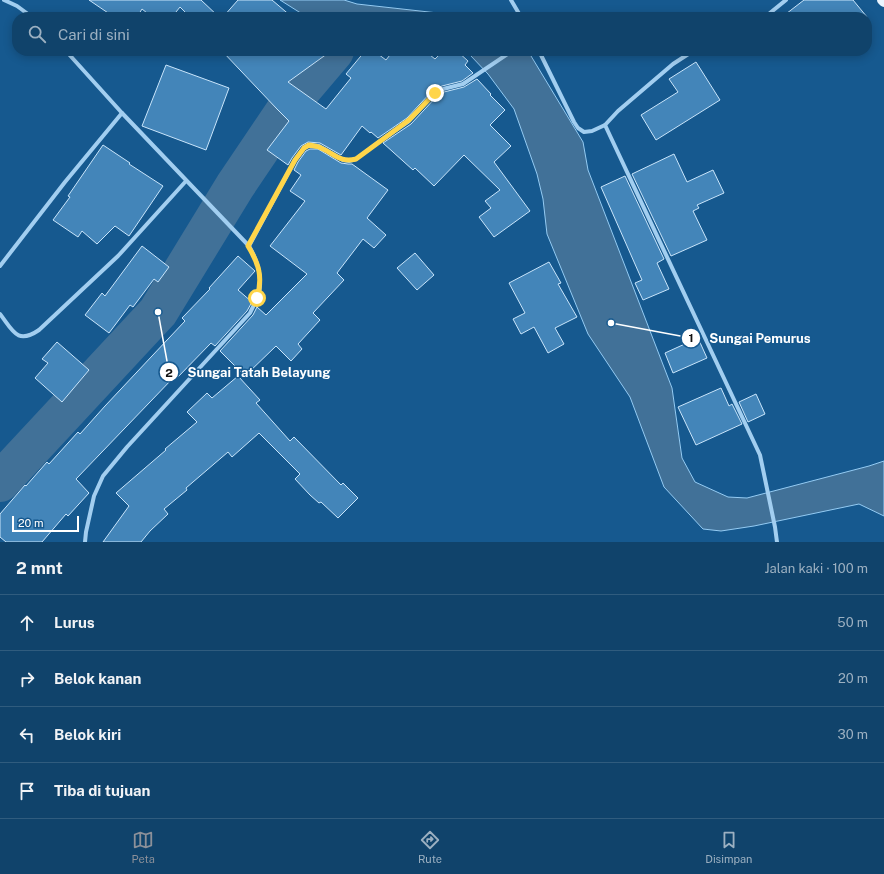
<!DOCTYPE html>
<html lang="id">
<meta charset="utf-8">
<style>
body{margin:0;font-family:"Public Sans",sans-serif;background:#194a71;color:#f1f3f6}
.scale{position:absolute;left:12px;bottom:10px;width:67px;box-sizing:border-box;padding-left:4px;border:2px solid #fff;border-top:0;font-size:11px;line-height:14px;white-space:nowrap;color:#fff;-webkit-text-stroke:3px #16598f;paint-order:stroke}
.stop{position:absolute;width:12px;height:12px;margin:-9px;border:3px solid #ffd54a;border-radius:50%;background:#fff}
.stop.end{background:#ffd54a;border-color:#fff;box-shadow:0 1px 4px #0008}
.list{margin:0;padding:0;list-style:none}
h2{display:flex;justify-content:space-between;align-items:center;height:52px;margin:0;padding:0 16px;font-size:17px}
h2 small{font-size:13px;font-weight:400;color:#9cb0c1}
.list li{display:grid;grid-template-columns:26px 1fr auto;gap:12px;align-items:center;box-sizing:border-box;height:56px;padding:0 16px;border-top:1px solid #305c7e}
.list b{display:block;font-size:15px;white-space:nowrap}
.list em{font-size:13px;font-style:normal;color:#9cb0c1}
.icon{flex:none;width:22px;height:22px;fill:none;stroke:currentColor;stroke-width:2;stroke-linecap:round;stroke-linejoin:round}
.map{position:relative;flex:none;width:884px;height:542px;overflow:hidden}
.search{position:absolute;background:#10436b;box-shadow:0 2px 10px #0003;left:12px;right:12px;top:12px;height:44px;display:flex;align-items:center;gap:10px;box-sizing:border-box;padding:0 14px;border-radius:16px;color:#9cb0c1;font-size:15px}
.sheet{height:276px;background:#10436b}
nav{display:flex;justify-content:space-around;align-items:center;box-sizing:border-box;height:56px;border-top:1px solid #305c7e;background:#10436b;font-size:11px;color:#9cb0c1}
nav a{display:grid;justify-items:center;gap:2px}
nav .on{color:#8c9099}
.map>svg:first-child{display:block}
.water{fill:#417198;stroke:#94cbf3}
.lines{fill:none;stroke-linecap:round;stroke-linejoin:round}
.river{stroke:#417198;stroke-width:40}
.building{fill:#4385b9;stroke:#c9e5fb}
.street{stroke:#a2cef0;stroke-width:4}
.primary{stroke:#ebf5ff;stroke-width:10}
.route{stroke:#ffd54a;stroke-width:5}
.leader{fill:none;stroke:#fff;stroke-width:1.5}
.callout-dot{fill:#fff;stroke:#16598f;stroke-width:1.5}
.mark-label{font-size:12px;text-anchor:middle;font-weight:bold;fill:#111}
.callout-label{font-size:13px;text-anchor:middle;font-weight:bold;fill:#fff;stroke:#16598f;stroke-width:3;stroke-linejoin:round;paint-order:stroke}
</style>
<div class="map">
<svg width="884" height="542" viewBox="0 0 884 542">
<rect width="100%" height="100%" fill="#16598f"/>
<!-- water -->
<g class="water">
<polygon points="280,0 344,0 357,4 438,13 461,17 307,17"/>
<polygon points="329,51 358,51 336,71"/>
<polygon points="466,51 528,51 583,142 588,170 672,388 682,458 695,482 728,497 747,498 869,466 884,461 884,516 859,504 754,526 721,531 703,529 664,487 630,397 588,334 547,234 543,199 537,174 514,109 488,74 471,56"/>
</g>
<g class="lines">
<!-- river -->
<polyline class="river" points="0,482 158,312 235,186 295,97 334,51"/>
</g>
<!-- building -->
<g class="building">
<polygon points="89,0 201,0 219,17 190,17 180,7 172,17 152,17 142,9 137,17 114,17"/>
<polygon points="238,0 272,0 292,17 223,17"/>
<polygon points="804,0 853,0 867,17 782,17"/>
<polygon points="222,51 331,51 288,82 326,109 351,78 346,74 365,51 374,51 386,60 393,51 425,51 435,59 443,51 457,51 468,61 465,65 473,73 462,81 442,86 433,90 407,118 378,138 371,132 370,133 362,126 341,155 320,143 308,142 301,146 292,158 288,165 267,150 289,121 277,109"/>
<polygon points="696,62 720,100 656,140 641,115 678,92 669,79"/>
<polygon points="166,65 229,88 206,150 142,126"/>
<polygon points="477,79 491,94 490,95 505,110 490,125 511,146 494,162 530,211 494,237 479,217 491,208 485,201 500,190 464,155 434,186 415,168 413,170 383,143 411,124 437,96 444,92 464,87"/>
<polygon points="103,145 130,163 129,164 163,186 129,236 115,226 97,244 82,231 78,237 53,220 70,197 68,196"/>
<polygon points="310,149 318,149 341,163 348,164 352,164 388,190 367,218 386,235 374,248 363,239 337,273 344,280 313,313 320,320 298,344 302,349 291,361 276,346 245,376 220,351 253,315 257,307 266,315 307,274 270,246 305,201 290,191 301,175 294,170 298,162 306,151"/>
<polygon points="674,154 687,182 713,170 724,193 697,205 699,208 693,211 707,240 671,256 632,174"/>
<polygon points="625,176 664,259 657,263 669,289 643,300 635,283 642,280 601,187"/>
<polygon points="142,246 169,267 158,282 154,279 133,307 130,305 109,333 85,315 102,293 105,296"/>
<polygon points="415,253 434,275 417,290 397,268"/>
<polygon points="238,256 255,271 238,290 252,302 247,311 215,346 211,343 176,379 174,377 76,479 89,493 68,516 66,514 42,542 6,542 0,537 0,514 25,485 26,486 47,462 49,464 78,432 80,434 105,406 152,356 185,321 182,318 210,289 209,288"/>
<polygon points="549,262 561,283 558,284 577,317 555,328 564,344 548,353 534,327 521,334 513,319 525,313 509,283"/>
<polygon points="698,338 707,358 673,373 665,353"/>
<polygon points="57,342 89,370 62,402 35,378 48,363 42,359"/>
<polygon points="238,376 260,400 256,403 290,441 294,437 341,485 343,483 358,498 338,518 321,502 319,503 310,495 295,479 300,474 259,433 232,457 228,452 186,488 187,490 164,509 168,514 150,531 141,542 103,542 129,506 116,493 166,450 165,449 197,422 187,412 207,393 212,398"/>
<polygon points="721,388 729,406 732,404 742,424 696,445 678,407"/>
<polygon points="756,394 765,414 748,422 739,402"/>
</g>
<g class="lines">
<!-- street -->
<g class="street">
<polyline points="4,0 17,6 32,17"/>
<polyline points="511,0 521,17"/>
<polyline points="765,17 786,0"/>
<path d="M66,51l56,62 127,133c7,12 12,25 11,40 0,9 -6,18 -10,27l-123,134 -24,29 -9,20 -8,36 -1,10"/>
<polyline points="539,51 574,122 578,128 584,132 592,131 605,125 618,111 673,64 693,51"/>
<polyline points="605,125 760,455 775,527 777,542"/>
<polyline points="249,246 295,160 304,148 309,145 319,146 343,160 349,161 356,159 383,139 409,121 435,93 443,89 463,84 512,51"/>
<polyline points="0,266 65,182 122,113"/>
<path d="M0,314c13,17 17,31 39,16l79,-74 68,-75"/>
</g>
<!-- primary -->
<polyline class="primary" points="882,0 884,2"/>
</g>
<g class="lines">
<!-- route -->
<path class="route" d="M257,298c6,-21 2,-34 -9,-52l47,-86 9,-12 5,-3c4,1 9,1 12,3 14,6 19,15 35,11l53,-39 26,-27"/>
</g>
<!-- callouts -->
<path class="leader" d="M611 323L691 338M158 312L169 372"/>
<g class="callout-dot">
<circle cx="611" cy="323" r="4"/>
<circle cx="158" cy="312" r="4"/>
<circle cx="691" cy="338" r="10"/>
<circle cx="169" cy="372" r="10"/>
</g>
<g class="mark-label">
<text x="691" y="342">1</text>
<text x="169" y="377">2</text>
</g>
<g class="callout-label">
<text x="760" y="343">Sungai Pemurus</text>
<text x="259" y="377">Sungai Tatah Belayung</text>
</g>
</svg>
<div class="scale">20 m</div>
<div class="stop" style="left:257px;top:298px"></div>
<div class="stop end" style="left:435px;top:93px"></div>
<div class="search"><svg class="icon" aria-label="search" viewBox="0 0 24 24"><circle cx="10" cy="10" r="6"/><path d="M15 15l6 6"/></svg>Cari di sini</div>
</div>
<section class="sheet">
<h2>2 mnt<small>Jalan kaki · 100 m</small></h2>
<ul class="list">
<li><svg class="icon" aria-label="ahead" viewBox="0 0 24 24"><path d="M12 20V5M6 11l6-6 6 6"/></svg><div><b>Lurus</b></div><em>50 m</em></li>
<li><svg class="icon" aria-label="right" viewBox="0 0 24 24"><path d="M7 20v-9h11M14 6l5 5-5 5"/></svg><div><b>Belok kanan</b></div><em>20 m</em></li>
<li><svg class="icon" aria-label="left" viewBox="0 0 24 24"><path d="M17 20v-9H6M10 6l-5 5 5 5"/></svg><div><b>Belok kiri</b></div><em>30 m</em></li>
<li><svg class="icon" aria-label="arrive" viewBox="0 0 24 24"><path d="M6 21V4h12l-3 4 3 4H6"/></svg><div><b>Tiba di tujuan</b></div></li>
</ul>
</section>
<nav>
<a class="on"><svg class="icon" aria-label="map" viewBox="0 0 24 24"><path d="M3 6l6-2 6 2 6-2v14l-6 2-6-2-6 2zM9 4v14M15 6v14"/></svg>Peta</a>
<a><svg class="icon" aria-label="directions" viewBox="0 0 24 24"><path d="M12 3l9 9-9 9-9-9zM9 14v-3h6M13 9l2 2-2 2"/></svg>Rute</a>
<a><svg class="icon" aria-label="saved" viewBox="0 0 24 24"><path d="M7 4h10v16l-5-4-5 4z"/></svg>Disimpan</a>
</nav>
